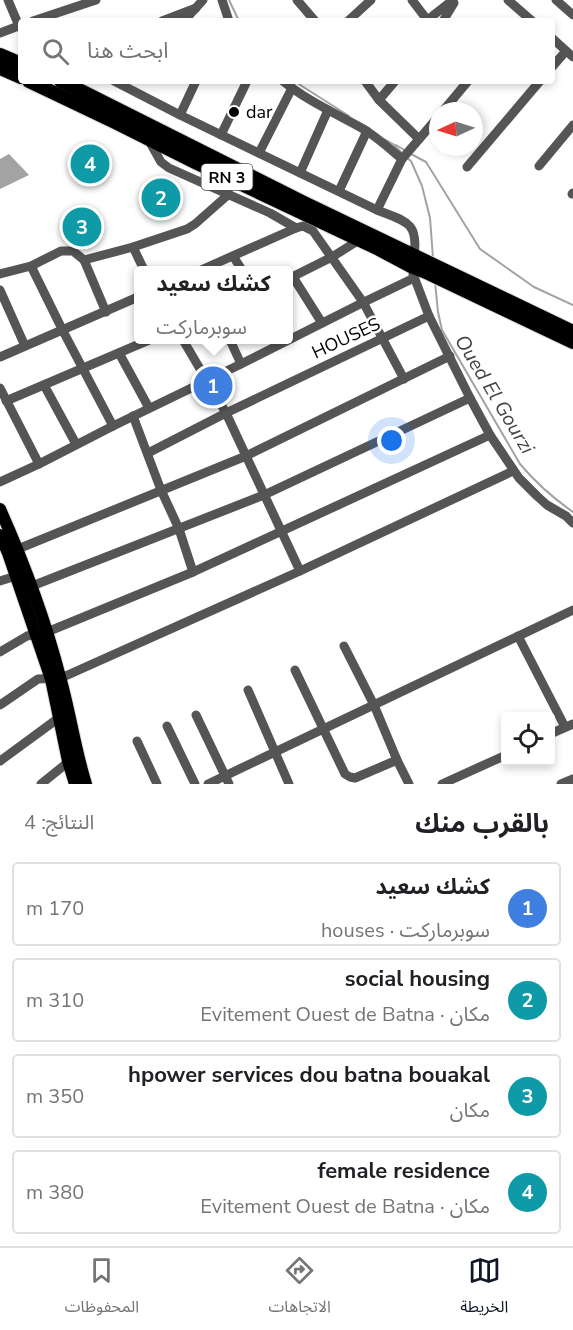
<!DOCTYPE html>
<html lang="ar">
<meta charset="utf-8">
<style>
body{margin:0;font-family:"Nunito Sans","Noto Sans Arabic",sans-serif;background:#f2f2f2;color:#202124;direction:rtl}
.controls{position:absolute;right:18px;bottom:18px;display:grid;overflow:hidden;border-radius:6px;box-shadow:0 3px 9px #0003}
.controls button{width:54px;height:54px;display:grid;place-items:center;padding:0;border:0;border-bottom:2px solid #e0e0e0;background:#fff;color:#202124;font:30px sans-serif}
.compass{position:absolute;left:429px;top:102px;width:54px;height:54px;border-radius:50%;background:#fff;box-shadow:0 3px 9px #0003;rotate:266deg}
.you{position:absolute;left:392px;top:441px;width:21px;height:21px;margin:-15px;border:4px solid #fff;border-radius:50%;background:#1a73e8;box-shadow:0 0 0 9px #1a73e833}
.badge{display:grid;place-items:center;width:39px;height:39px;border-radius:50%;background:#111827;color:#fff;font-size:20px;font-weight:700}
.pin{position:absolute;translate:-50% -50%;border:3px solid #fff;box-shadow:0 2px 6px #0006}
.popup{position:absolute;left:134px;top:266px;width:159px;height:78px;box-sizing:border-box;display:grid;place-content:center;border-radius:6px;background:#fff;filter:drop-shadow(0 2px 4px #0005);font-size:20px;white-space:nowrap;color:#757577}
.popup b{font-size:22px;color:#202124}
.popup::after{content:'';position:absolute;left:50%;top:100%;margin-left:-12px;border:12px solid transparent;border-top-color:#fff}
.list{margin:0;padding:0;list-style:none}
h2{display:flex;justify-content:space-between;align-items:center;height:78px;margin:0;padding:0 24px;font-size:26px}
h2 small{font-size:20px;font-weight:400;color:#757577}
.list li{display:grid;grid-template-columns:39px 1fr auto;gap:18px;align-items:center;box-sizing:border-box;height:84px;margin:0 12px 12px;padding:0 12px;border:2px solid #e0e0e0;border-radius:6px}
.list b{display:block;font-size:22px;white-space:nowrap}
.list p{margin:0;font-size:20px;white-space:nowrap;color:#757577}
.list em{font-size:20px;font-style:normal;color:#757577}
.icon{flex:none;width:33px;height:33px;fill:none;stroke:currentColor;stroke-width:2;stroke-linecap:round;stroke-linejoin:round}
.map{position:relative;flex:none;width:573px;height:784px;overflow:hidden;direction:ltr}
.search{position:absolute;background:#fff;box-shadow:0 3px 9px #0003;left:18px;right:18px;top:18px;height:66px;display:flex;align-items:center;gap:15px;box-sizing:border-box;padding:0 21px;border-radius:6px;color:#757577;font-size:22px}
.sheet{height:462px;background:#fff}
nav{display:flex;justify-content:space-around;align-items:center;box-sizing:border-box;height:84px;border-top:2px solid #e0e0e0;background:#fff;font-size:16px;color:#757577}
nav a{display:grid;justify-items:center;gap:3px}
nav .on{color:#111827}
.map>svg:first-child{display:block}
.water{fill:#a3a3a3}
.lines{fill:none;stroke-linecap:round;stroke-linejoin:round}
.stream{stroke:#a3a3a3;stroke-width:2}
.major-casing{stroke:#dbdbdb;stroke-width:14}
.highway-casing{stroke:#dbdbdb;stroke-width:16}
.minor{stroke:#555;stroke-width:9}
.major{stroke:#000;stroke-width:12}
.highway{stroke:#000;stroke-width:14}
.poi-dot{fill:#000;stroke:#fff;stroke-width:2}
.labels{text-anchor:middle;stroke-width:5;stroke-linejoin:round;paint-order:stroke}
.shield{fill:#fff;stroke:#4c4c4c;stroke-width:1.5}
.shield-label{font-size:16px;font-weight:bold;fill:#000}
.poi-label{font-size:18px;fill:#000;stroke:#fff;text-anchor:start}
.street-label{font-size:18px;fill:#000;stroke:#fff}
.water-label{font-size:20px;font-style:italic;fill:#444;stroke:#fff}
</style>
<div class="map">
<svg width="573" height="784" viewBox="0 0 573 784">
<rect width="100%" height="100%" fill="#fff"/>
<!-- water -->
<polygon class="water" points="9,154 29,175 0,189 0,159"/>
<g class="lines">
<!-- stream -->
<g class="stream">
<polyline points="229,0 239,21"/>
<polyline points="294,81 349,116"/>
<polyline points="384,139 393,144 403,154"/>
<polyline points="396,145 406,151"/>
<polyline points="411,154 426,162 480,249 534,287 573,305"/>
<polyline points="407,158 411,161 422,186 430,218 433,258"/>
<path d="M435,282l3,30 4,18 78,134c16,19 33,34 53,48"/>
</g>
<!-- major casing -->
<g class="major-casing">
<g id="major">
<path d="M0,509c24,54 45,110 60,168 10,35 15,72 26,107"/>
<polyline points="0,535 8,553 51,679 68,761 75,784"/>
</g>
</g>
<!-- highway casing -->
<g class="highway-casing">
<g id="highway">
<polyline points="0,55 21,64"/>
<polyline points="0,68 21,77"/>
<polyline points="29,81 115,122 195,162 379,249 411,266 426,272 573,342"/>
<polyline points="61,81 304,203 573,332"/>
</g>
</g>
<!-- minor -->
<g class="minor">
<polyline points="8,0 19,26"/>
<polyline points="222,0 229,21"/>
<polyline points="297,0 315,21"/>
<polyline points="412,0 428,21"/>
<polyline points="508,0 532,21"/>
<polyline points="556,0 573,15"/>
<polyline points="33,21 96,0"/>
<polyline points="162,21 196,8"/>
<polyline points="184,21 203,0"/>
<polyline points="348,21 371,0"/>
<polyline points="426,21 453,0"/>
<polyline points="443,21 454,3"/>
<polyline points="0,33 21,25"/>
<polyline points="552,38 573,57"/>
<polyline points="552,67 566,51"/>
<path d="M114,81l66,34 197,95c27,11 42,11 37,45"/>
<path d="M283,81c24,20 54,33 82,49 13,8 25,19 37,29l-25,51"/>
<polyline points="365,81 379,100 419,139"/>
<polyline points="379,100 395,81"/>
<polyline points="443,111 468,81"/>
<polyline points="180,115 196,81"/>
<polyline points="221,135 247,81"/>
<polyline points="148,139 161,162 169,168 270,213 296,228 303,226 313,231 363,302 404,379"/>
<polyline points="259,153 292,88"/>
<polyline points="402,159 438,117"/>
<polyline points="539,166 573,125"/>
<polyline points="467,167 540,81"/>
<polyline points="300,173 328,110"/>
<polyline points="339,191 367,131"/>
<polyline points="572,194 573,193"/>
<polyline points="133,247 144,270"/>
<polyline points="233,256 242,270"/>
<polyline points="84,260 133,247 187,229 195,224 229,194"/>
<polyline points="31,266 63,331 113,426"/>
<polyline points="201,270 296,228"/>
<polyline points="0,274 31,266 61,251 73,251 84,260 106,312"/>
<polyline points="413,274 429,316 470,398 490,435 519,478 537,496 547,505 566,516 573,523"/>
<polyline points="293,277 322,323"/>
<polyline points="288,279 332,257 359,240"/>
<polyline points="0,290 25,346"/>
<polyline points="183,340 226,413 300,571"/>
<polyline points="230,340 241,364"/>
<polyline points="119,353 149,408"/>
<polyline points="0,357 138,297"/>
<polyline points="44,385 76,444"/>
<polyline points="0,388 39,464 0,482"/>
<polyline points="6,401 149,340"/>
<polyline points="133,416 161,490 179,529 193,572"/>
<polyline points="148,453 226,413 429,316"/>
<polyline points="39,464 113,426 241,364 362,303 414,278"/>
<polyline points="13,551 246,456 450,356"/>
<polyline points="0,581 16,576"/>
<polyline points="32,586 264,495 470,398"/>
<polyline points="518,636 565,727"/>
<polyline points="344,646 374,705 397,760"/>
<polyline points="0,652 27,636 47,632 193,572 490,435"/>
<polyline points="295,670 345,774 350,777 355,778 397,760 409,784"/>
<polyline points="248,690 289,784"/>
<polyline points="0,705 38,679 61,678 300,571 513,471"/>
<polyline points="196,715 229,784"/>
<polyline points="167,726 195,784"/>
<polyline points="550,734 573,724"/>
<polyline points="137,741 157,784"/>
<polyline points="0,761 60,717"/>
<polyline points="41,784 72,759"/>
<polyline points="208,784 573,610"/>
<polyline points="442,784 506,755"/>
<polyline points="561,784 573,779"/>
</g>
<!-- major -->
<use href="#major" class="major"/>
<!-- highway -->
<use href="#highway" class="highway"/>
</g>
<!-- markers -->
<circle class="poi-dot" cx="234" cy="112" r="6"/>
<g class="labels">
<!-- shield labels -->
<rect class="shield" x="201.5" y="164" width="51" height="26" rx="4.5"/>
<g class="shield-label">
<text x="227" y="183">RN 3</text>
</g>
<!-- poi labels -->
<g class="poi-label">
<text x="246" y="118">dar</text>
</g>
<!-- street labels -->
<g class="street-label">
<text transform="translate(346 338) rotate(-25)" y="6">HOUSES</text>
</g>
<!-- water labels -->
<g class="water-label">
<text transform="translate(495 394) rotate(59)" y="7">Oued El Gourzi</text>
</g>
</g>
</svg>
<div class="controls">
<button><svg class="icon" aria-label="locate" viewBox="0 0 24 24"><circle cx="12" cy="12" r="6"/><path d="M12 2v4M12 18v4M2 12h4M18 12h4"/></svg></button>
</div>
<svg class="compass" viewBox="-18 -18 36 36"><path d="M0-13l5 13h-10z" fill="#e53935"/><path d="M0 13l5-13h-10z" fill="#757577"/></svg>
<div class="you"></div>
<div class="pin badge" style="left:213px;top:386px;background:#3f7fe0">1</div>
<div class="popup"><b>كشك سعيد</b>سوبرماركت</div>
<div class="pin badge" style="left:161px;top:198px;background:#0f9aa8">2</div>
<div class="pin badge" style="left:82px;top:227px;background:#0f9aa8">3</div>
<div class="pin badge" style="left:90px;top:164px;background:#0f9aa8">4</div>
<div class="search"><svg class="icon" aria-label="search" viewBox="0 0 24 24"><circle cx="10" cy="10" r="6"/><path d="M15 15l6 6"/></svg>ابحث هنا</div>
</div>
<section class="sheet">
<h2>بالقرب منك<small>النتائج: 4</small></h2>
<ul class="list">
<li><span class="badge" style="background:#3f7fe0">1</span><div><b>كشك سعيد</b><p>سوبرماركت · houses</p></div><em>170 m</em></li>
<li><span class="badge" style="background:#0f9aa8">2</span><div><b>social housing</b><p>مكان · Evitement Ouest de Batna</p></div><em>310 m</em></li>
<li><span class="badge" style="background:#0f9aa8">3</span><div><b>hpower services dou batna bouakal</b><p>مكان</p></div><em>350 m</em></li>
<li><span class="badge" style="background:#0f9aa8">4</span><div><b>female residence</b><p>مكان · Evitement Ouest de Batna</p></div><em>380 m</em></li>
</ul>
</section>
<nav>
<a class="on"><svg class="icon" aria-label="map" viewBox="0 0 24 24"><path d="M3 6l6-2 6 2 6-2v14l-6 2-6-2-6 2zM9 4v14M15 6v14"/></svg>الخريطة</a>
<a><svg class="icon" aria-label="directions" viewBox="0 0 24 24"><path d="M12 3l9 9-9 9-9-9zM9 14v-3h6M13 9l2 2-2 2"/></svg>الاتجاهات</a>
<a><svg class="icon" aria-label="saved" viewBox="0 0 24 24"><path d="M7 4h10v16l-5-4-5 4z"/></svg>المحفوظات</a>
</nav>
